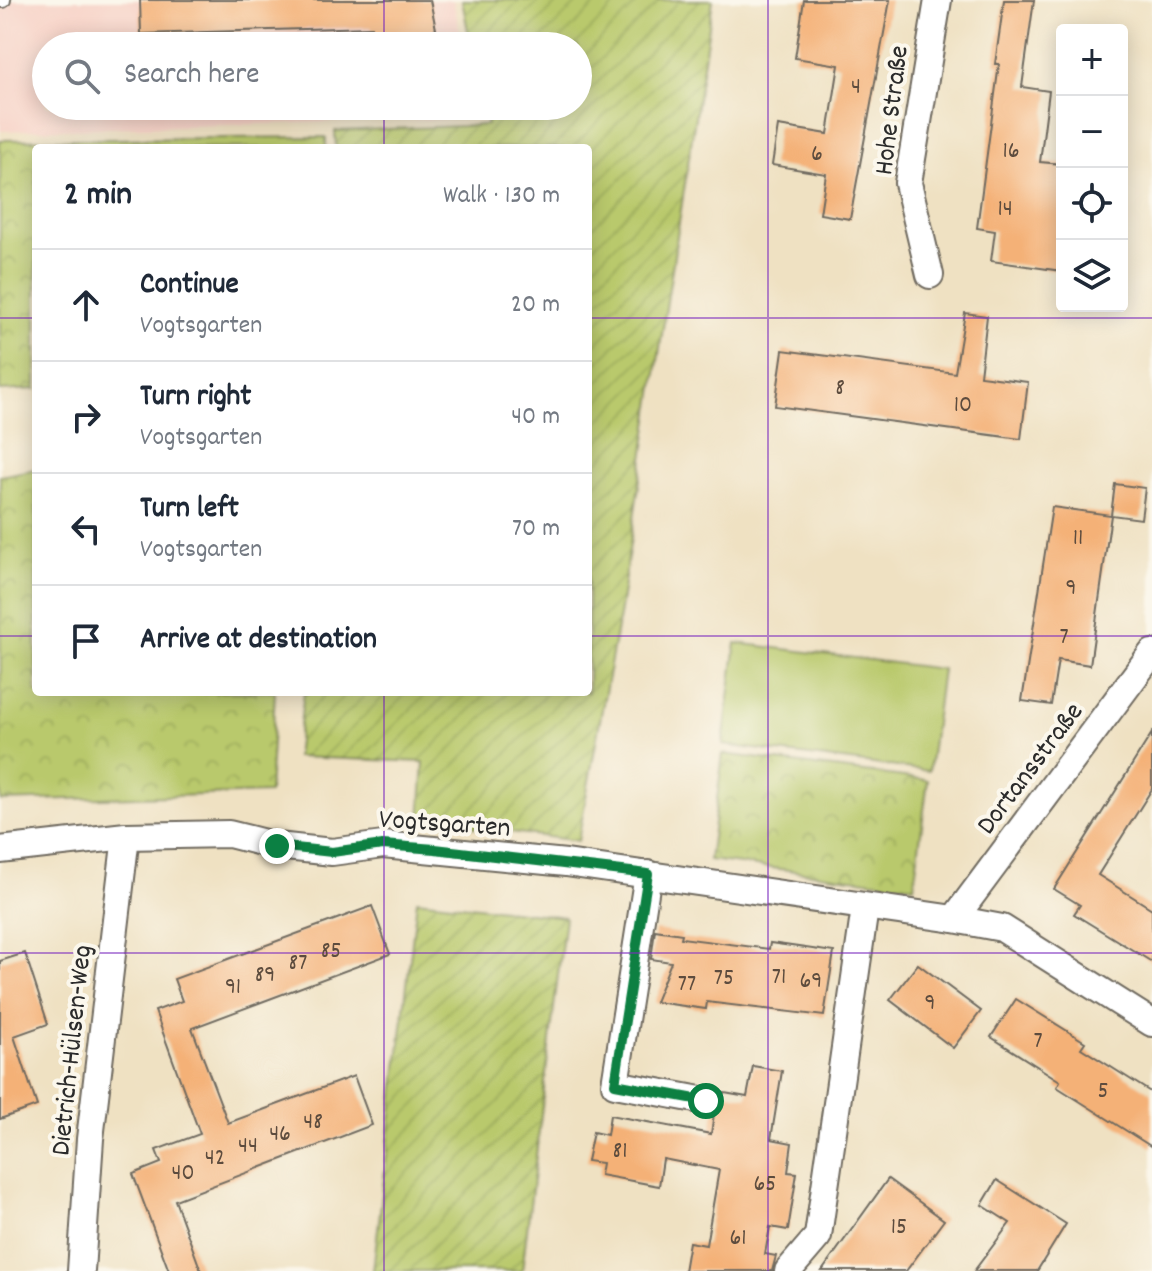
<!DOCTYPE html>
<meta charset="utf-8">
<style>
body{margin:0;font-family:Dekko,sans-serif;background:#f6f6f7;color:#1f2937}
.controls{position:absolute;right:24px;top:24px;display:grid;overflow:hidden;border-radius:8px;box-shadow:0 4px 20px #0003}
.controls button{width:72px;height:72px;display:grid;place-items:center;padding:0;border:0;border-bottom:2px solid #e0e1e3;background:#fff;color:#1f2937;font:40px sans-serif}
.stop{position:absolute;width:24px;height:24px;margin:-18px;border:6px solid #0b8043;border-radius:50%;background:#fff}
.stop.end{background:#0b8043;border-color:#fff;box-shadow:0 2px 8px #0008}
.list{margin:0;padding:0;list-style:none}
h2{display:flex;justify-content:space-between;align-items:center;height:104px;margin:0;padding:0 32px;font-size:34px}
h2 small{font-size:26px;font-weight:400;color:#747a83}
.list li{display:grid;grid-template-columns:52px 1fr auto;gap:24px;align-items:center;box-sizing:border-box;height:112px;padding:0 32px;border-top:2px solid #e0e1e3}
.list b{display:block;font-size:30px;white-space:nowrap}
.list p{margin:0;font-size:26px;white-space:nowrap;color:#747a83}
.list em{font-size:26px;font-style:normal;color:#747a83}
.icon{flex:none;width:44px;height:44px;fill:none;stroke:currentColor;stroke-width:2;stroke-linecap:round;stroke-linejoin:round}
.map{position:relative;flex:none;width:1152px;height:1271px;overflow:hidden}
.search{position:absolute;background:#fff;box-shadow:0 4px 20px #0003;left:32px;top:32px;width:560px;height:88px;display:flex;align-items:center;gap:20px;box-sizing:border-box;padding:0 28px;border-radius:44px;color:#747a83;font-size:30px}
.panel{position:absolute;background:#fff;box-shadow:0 4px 20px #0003;left:32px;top:144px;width:560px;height:552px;border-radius:8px}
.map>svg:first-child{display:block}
.built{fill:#f7d1c6}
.park{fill:url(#park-crowns);stroke:#727a4c;stroke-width:2}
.garden{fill:url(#garden-furrows);stroke:#727a4c;stroke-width:2}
.pitch{fill:#b9c96c;stroke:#727a4c;stroke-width:2}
.building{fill:#f4b177}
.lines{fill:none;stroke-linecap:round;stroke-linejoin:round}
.service-casing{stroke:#706b60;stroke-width:18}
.minor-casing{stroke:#706b60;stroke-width:30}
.service{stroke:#fff;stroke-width:14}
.minor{stroke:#fff;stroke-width:26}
.route{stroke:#0b8043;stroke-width:10}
.grid{fill:none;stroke:#7b2cbf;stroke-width:2;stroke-opacity:0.55}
.labels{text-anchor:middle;stroke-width:8;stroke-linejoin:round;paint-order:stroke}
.number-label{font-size:24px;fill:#5d4c3e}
.street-label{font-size:28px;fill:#2b2b2b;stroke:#fbf7ec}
</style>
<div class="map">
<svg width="1152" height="1271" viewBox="0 0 1152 1271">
<defs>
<pattern id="park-crowns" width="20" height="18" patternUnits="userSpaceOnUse" patternTransform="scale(2)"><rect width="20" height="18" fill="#b9c96c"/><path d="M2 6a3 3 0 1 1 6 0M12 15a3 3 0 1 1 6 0" fill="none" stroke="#9fad5e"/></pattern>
<pattern id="garden-furrows" width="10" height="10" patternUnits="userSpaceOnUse" patternTransform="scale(2)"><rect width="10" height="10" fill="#b9c96c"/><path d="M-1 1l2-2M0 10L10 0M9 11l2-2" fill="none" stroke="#9fad5e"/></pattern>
</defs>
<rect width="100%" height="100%" fill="#fbf7ec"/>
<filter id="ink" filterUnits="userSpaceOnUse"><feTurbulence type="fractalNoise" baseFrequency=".0125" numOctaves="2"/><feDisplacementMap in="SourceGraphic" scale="16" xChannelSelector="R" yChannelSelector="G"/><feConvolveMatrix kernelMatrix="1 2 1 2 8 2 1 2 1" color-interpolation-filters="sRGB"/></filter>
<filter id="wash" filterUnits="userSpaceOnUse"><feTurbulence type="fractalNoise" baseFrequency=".006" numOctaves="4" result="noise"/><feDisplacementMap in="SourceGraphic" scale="32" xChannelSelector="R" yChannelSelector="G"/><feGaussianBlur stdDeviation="1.8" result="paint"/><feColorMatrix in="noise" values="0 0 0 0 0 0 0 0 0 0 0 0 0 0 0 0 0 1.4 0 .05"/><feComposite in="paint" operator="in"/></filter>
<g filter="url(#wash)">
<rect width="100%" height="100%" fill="#efe1c2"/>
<!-- built -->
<polygon class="built" points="0,0 453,0 463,46 46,46 46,106 476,106 478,118 0,131"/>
<!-- park -->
<g class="park">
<polygon points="326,137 326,148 36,148 36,389 0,391 0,140"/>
<polygon points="36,469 36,692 275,692 269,793 1,801 0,476"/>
<polygon points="723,754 928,780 914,886 709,860"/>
</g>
<!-- garden -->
<g class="garden">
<polygon points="462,0 713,0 619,616 578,841 420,820 424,762 296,757 304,692 588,692 588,148 336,148 335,131 487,125 484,106 578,106 578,46 471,46"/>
<polygon points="417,900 565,917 522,1271 373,1271"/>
</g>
<!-- pitch -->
<polygon class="pitch" points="736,643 942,669 929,771 723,745"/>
<g id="blocks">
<!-- building -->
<g class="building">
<polygon points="140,0 430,0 436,29 377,46 371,27 141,34"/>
<polygon points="804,0 890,0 850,219 820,214 826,174 772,165 778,126 828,134 839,65 795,58"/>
<polygon points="1004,0 1034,0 1022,87 1049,91 1040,162 1062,164 1062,271 991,261 995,231 977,228 999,64 995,64"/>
<polygon points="965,313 987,316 980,376 1028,382 1021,439 775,406 783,350 955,373"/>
<polygon points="1115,484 1145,488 1141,519 1111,515"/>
<polygon points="1052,507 1111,515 1090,665 1058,660 1051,705 1022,701"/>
<polygon points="1152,733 1152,789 1098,875 1152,909 1152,962 1074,914 1080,905 1054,889"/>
<polygon points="372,906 390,954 192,1028 228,1123 354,1076 372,1125 175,1200 201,1271 169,1271 133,1174 161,1163 156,1150 200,1134 155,1011 182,1001 174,979"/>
<polygon points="655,930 682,934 681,938 769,949 770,943 834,952 824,1016 707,1002 706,1009 655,1002 671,962 651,959"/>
<polygon points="25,953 48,1024 14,1036 37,1106 0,1119 0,961"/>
<polygon points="918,964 981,1011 953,1048 890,1000"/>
<polygon points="1016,999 1085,1042 1081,1048 1152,1093 1152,1147 1057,1087 1060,1081 991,1037"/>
<polygon points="753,1066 782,1071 771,1139 792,1143 788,1172 797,1173 788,1230 770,1227 765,1254 776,1256 772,1271 684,1271 689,1242 706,1245 719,1170 663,1159 659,1186 600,1175 602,1163 587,1161 593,1132 607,1135 610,1115 711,1134 714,1114 722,1103 719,1092 747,1097"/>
<polygon points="888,1179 944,1220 906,1271 822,1271"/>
<polygon points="997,1180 1066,1224 1037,1271 974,1271 1010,1223 982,1205"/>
</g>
</g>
</g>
<g filter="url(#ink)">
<use href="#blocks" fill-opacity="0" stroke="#706b60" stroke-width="2"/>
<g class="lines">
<!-- service casing -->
<g class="service-casing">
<polyline id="service" points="0,0 3,0"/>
</g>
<!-- minor casing -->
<g class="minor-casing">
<g id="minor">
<polyline points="930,275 908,183 938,0"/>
<polyline points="0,850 126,836 229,834 277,846 332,852 383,845 566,863 954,919 1002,928 1152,1023"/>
<polyline points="648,874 615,1084 706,1101"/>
<polyline points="954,919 1152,653"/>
<polyline points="81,1271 90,1139 126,836"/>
<polyline points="788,1271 818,1236 865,908"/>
</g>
</g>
<!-- service -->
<use href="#service" class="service"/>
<!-- minor -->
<use href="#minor" class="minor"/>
</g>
</g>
<g class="lines" filter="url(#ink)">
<!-- route -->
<polyline class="route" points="277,846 332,852 383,845 435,849 648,874 615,1084 706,1101"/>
</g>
<!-- grid -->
<path class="grid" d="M384,0v46M768,0v1271M384,106v42M0,318h36M588,318h564M0,636h36M588,636h564M384,692v579M0,953h1152"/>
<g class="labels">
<!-- number labels -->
<g class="number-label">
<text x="856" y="93">4</text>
<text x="1011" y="157">16</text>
<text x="817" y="160">6</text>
<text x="1005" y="215">14</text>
<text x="840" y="394">8</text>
<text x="963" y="411">10</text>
<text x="1078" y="544">11</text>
<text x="1071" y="594">9</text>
<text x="1064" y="643">7</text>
<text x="331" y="957">85</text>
<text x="298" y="969">87</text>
<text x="265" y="981">89</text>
<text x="779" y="983">71</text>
<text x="724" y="984">75</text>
<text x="811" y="987">69</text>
<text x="687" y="990">77</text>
<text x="233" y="993">91</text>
<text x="930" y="1009">9</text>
<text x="1038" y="1047">7</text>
<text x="1103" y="1097">5</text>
<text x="313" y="1128">48</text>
<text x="280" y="1140">46</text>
<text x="248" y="1152">44</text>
<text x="620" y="1157">81</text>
<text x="215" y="1164">42</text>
<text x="183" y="1179">40</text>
<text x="765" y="1190">65</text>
<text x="899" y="1233">15</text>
<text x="738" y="1244">61</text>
</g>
<!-- street labels -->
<g class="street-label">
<text transform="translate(889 110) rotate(-83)" y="10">Hohe Straße</text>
<text transform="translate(1028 767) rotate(-53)" y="10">Dortansstraße</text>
<text transform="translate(445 821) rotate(4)" y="10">Vogtsgarten</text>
<text transform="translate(69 1050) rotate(-84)" y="10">Dietrich-Hülsen-Weg</text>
</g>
</g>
</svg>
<div class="controls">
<button>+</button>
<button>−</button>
<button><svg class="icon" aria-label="locate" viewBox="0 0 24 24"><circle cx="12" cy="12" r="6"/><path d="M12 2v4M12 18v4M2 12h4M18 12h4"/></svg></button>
<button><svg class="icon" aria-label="layers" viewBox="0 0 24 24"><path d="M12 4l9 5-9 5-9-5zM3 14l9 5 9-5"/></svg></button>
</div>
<div class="stop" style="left:706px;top:1101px"></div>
<div class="stop end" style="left:277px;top:846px"></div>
<div class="search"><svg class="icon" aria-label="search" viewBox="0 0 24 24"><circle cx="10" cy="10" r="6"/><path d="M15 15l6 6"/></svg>Search here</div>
<section class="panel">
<h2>2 min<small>Walk · 130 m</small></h2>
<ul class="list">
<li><svg class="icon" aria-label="ahead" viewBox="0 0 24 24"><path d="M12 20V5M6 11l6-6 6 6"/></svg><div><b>Continue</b><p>Vogtsgarten</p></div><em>20 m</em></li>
<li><svg class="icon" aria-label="right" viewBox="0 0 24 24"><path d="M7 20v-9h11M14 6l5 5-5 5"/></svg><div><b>Turn right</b><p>Vogtsgarten</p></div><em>40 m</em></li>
<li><svg class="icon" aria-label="left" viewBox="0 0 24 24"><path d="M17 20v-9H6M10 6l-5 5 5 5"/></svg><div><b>Turn left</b><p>Vogtsgarten</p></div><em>70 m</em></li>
<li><svg class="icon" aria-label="arrive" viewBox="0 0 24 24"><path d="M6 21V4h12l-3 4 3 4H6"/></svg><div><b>Arrive at destination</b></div></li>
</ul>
</section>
</div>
